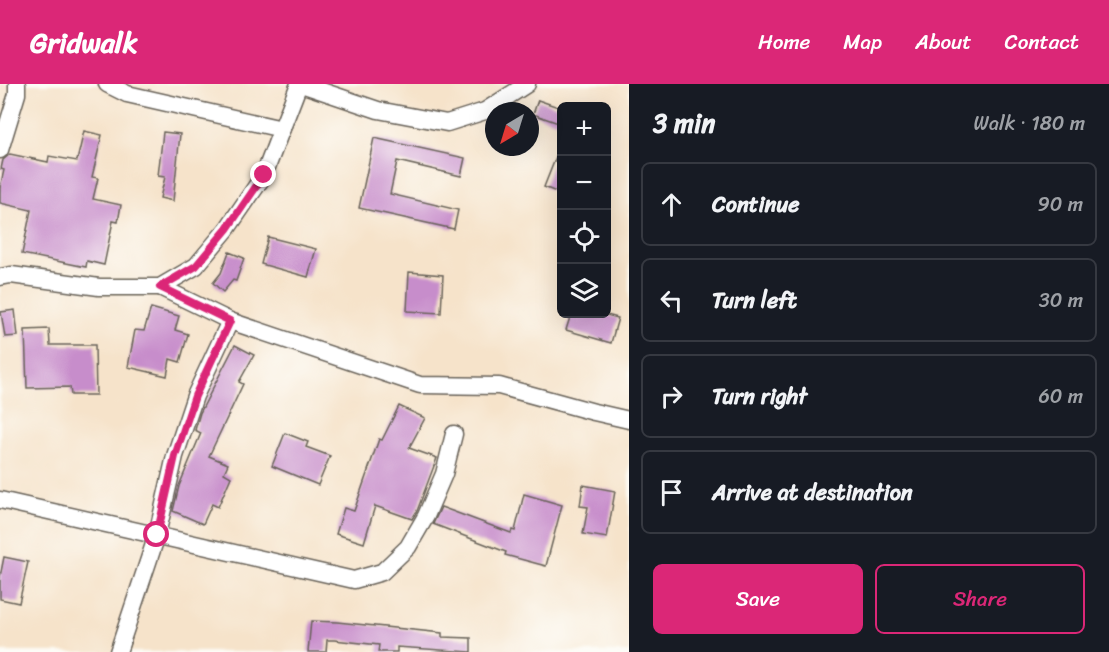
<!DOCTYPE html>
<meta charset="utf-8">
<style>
body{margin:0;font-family:Sriracha,sans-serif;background:#242831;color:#f1f3f6}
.controls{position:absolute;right:18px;top:18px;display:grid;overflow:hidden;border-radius:9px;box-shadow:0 6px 24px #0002}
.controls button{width:54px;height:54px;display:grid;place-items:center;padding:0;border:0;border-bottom:2px solid #363941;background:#171b24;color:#f1f3f6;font:30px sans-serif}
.compass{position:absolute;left:485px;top:18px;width:54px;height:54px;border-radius:50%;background:#171b24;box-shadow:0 6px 24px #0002;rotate:218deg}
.stop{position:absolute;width:18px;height:18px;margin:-14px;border:4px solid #db2777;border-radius:50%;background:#fff}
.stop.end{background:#db2777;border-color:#fff;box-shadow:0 2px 6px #0008}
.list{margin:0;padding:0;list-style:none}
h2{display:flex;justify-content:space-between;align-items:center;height:78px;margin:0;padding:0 24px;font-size:26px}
h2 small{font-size:20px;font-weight:400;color:#9ea1a6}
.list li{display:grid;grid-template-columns:39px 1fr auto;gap:18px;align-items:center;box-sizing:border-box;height:84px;margin:0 12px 12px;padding:0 12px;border:2px solid #363941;border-radius:9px}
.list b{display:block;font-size:22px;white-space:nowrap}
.list em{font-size:20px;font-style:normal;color:#9ea1a6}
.actions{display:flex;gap:12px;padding:18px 24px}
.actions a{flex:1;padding:14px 0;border:2px solid #db2777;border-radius:9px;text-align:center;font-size:21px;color:#db2777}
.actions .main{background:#db2777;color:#fff}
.icon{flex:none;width:33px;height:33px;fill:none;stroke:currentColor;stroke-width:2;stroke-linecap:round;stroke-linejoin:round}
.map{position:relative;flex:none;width:629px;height:568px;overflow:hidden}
header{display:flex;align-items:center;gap:36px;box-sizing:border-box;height:84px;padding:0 30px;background:#db2777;color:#fff}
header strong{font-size:28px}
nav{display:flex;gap:33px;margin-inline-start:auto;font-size:21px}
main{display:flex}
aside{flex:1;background:#171b24}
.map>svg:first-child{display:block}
.building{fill:#c78dcb}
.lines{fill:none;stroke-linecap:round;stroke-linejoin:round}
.street-casing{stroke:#686259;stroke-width:19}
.street{stroke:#fff;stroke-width:16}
.route{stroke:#db2777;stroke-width:8}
</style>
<header>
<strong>Gridwalk</strong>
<nav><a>Home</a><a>Map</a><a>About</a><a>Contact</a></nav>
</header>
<main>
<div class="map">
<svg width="629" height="568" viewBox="0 0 629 568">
<rect width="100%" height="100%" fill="#fdfcf7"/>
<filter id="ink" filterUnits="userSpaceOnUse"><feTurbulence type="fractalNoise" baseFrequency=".0167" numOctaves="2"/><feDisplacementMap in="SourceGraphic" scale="12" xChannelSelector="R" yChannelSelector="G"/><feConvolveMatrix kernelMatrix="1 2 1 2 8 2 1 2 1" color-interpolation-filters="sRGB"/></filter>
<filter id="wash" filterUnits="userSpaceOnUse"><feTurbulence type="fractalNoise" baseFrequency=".008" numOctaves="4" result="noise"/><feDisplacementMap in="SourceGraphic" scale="24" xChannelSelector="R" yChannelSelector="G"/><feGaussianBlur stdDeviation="1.35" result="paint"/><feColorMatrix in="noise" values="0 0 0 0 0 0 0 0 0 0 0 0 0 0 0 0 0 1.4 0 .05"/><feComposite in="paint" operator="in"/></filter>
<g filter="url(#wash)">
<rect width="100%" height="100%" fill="#f6e3ca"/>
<g id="blocks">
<!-- building -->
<g class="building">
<polygon points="538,16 561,24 561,40 533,30"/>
<polygon points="84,47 102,51 92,93 98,94 93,115 121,121 118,138 113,137 104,181 87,177 86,183 22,170 31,126 0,119 0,104 4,86 1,85 3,76 10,70 48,78 49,72 77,77"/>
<polygon points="163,48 180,50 173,117 160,114 165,93 158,92"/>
<polygon points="374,54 465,74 461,92 397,77 390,110 458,126 454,145 359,124"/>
<polygon points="561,60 561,110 544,103"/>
<polygon points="268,153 316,165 308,193 261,180"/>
<polygon points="229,168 244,174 236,197 233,196 223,208 213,199 221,189"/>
<polygon points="409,188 443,191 441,229 407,227"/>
<polygon points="151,224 179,232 175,246 188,250 180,278 170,275 167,292 128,283 135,246 144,247"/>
<polygon points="15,226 18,252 5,253 1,228"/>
<polygon points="571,230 603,230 618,234 611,259 566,246"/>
<polygon points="49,245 50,261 95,261 96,311 71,311 70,303 27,304 25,246"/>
<polygon points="235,261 254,271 239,298 243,300 209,372 228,380 224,389 231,393 218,423 212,420 203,440 173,427 179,402 201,349 195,346 200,329"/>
<polygon points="399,322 425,334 409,364 437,374 417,427 412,435 375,422 364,459 336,450 344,424 354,427 379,355 382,356"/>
<polygon points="285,349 308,358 306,363 330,372 318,401 272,382"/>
<polygon points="583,401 615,407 607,454 583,450 588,423 580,422"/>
<polygon points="524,410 562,421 546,482 505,471 506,468 433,440 441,423 511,449 512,446 515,447"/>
<polygon points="4,473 28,478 19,519 0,515 0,493"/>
<polygon points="311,537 337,538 442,549 442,553 471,554 471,568 397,563 397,568 378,568 379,561 334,556 327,556 326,568 308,568"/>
</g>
</g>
</g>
<g filter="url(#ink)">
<use href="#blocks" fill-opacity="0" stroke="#686259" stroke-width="1.5"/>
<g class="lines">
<!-- street casing -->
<g class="street-casing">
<g id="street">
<polyline points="107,0 127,10 282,45"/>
<polyline points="301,0 378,26 447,39 485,27 527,0"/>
<polyline points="0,66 17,10 17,0"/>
<polyline points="0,193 11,191 99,203 160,203 196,182 227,145 264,91 299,0"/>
<polyline points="160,203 230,237 420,301 499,302 594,328 629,336"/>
<polyline points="0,416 354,496 382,488 408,463 426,432 444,390 454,350"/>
<polyline points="118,568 157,451 175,372 195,312 230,237"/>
</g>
</g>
<!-- street -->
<use href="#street" class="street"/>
</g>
</g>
<g class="lines" filter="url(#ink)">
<!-- route -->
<polyline class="route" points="157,451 175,372 195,312 230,237 160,203 196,182 227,145 264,91"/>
</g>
</svg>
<div class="controls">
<button>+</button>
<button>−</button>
<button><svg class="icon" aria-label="locate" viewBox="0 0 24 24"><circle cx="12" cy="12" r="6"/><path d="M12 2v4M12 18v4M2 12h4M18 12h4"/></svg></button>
<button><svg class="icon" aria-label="layers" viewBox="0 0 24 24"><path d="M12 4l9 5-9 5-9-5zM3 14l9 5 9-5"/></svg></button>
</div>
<svg class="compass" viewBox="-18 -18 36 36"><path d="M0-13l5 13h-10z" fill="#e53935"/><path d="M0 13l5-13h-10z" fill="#9ea1a6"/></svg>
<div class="stop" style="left:157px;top:451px"></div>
<div class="stop end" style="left:264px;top:91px"></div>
</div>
<aside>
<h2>3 min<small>Walk · 180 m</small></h2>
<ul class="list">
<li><svg class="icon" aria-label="ahead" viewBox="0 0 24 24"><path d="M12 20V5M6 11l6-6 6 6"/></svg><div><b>Continue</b></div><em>90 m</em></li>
<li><svg class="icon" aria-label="left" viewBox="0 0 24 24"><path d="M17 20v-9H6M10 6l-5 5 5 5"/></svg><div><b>Turn left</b></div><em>30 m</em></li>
<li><svg class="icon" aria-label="right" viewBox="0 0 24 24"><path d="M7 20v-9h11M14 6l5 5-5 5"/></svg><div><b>Turn right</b></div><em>60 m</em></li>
<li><svg class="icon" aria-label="arrive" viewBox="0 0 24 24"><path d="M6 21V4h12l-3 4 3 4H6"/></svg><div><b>Arrive at destination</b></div></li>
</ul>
<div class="actions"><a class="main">Save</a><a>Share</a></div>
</aside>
</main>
